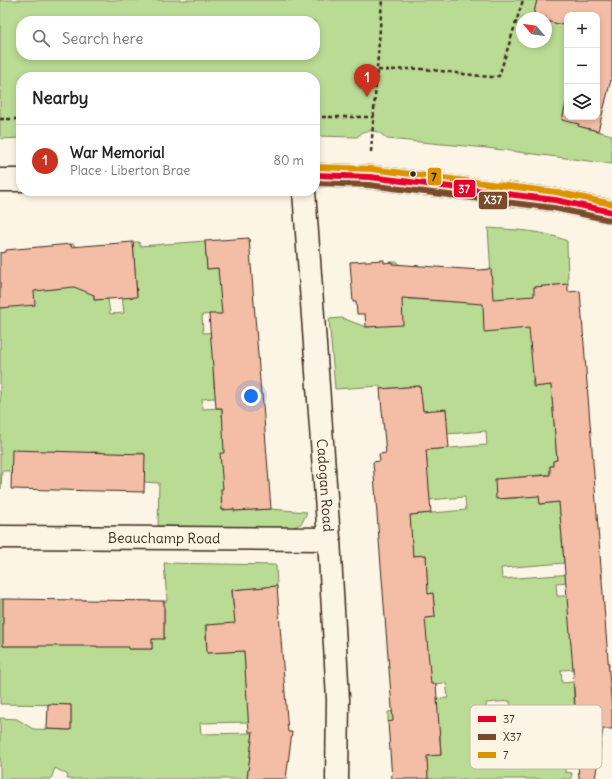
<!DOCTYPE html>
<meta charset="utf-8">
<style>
body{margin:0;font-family:Delius,sans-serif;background:#f2f2f2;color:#222}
.controls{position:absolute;right:12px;top:12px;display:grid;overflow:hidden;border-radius:8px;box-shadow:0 2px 6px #0003}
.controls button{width:36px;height:36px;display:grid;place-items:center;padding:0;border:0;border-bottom:1px solid #e0e0e0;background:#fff;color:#222;font:20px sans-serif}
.compass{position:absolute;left:516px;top:12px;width:36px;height:36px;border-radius:50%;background:#fff;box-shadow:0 2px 6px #0003;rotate:299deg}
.you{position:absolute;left:251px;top:396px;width:14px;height:14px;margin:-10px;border:3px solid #fff;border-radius:50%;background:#1a73e8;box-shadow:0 0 0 6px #1a73e833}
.badge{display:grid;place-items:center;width:26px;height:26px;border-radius:50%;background:#c8321e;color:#fff;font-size:13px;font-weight:700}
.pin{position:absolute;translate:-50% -33px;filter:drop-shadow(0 1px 2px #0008)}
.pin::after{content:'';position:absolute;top:21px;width:14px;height:12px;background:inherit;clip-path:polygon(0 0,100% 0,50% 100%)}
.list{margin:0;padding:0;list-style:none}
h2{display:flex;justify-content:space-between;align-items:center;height:52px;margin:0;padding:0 16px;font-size:17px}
h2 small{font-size:13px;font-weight:400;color:#767676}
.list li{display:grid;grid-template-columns:26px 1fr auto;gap:12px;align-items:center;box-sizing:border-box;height:72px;padding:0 16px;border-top:1px solid #e0e0e0}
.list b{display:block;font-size:15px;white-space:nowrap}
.list p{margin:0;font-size:13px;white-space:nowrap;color:#767676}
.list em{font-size:13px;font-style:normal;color:#767676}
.icon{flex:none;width:22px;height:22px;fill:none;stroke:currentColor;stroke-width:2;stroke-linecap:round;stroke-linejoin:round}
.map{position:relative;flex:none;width:612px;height:779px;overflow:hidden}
.search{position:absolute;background:#fff;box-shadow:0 2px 6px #0003;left:16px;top:16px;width:304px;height:44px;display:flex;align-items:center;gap:10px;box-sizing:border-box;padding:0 14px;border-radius:16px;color:#767676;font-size:15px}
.panel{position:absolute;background:#fff;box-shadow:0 2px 6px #0003;left:16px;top:72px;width:304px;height:124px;border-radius:16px}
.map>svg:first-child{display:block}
.green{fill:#b9db94;stroke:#7a8259;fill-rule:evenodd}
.building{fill:#f4bea6;stroke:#3b2a1e}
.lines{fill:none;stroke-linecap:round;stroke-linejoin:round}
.minor-casing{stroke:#3b2a1e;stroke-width:25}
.primary-casing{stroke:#3b2a1e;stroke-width:25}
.path{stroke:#3b2a1e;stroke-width:2.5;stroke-dasharray:4 3;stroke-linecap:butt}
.minor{stroke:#fcf5e5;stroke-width:22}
.primary{stroke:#fcf5e5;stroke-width:22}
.bus-1-casing{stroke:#fcf5e5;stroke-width:9}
.bus-2-casing{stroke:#fcf5e5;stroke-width:9}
.bus-3-casing{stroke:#fcf5e5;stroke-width:9}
.bus-1{stroke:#e4002b;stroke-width:6}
.bus-2{stroke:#7a4b2a;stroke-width:6}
.bus-3{stroke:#db9304;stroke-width:6}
.bus-dot{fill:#3b2a1e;stroke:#fcf5e5;stroke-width:1.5}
.labels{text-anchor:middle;stroke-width:3.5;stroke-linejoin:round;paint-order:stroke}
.street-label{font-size:14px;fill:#3b2a1e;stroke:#fcf5e5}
.key{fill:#fcf5e5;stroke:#c2b8a9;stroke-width:1}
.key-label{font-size:11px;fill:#3b2a1e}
.line-badge{stroke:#fcf5e5;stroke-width:1.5}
.badge-label{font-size:11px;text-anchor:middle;font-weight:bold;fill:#fff}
.pale-badge-label{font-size:11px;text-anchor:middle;font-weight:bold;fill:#111}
</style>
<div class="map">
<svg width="612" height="779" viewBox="0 0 612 779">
<rect width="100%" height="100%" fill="#fcf5e5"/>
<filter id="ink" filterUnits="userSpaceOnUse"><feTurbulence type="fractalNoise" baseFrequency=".025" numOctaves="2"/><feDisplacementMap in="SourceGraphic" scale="8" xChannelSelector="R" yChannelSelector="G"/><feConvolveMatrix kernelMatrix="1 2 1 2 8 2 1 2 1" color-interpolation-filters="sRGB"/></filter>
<g filter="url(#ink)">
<!-- green -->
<g class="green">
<path d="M0,0h537l-4,17 3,1h-14v24h24v-21l21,5v74l-5,19 17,5 -1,2 34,9v29l-125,-16 -100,-9c-8,-8 -11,-8 -23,-8l-7,6 -42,-1v-59h-294v61l-19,1 -2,-3zM21,21h294v34h-294z"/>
<path d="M488,228c26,2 55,2 79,13l1,43 -34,3 6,93 -8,1 1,6 18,-2 6,75 -4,1v5h-3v8l-31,3 -16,15 1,7 13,-1v-7l21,-2 2,15 19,-2 5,61 -63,5 1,11 100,-7v7l-46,4 1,13h10l20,69 22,-2v4l-48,3 1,13 11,-1 3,49 -64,3 -4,27 65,-2v8l-8,-1v6l7,1 -1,6h-143l-1,-17 -36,-4 50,-3 -1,-21 -6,-15 -46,3v-10l44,-4v-9l16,-1 -2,-15 -15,1 -15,-65 19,-2 -2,-23 -19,1 13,-15 -1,-25 -13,1 -26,-39 79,-7 -1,-13 -49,4 11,-39 -1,-12 61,-5 -1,-14 -66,5 27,-17 -1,-9 -23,1 -3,-25 -40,3v-3l-45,3 -6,-70 13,-1 24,9 22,-2 4,-63h6l2,14 11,1 -2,22 64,4 19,-14zM510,701l1,14 -24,2 -1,-14z"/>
<polygon points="205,241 207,269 218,268 234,316 217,314 202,315 203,333 219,332 221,366 213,367 214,388 240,386 260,394 202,399 203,409 222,408 222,417 225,417 233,489 221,490 222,510 234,509 235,511 271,509 307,512 302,523 292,528 158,526 159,483 144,482 144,453 135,453 135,457 102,456 102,452 91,452 91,471 80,471 80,491 78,490 66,452 55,451 55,455 12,471 2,471 1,489 0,488 0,308 33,285 75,287 71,244 74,244 75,248 92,271 94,300 108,299 110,314 124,313 122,297 137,296 133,242 139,242 140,246"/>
<polygon points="164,563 276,565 277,586 232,590 233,606 241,606 242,623 205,625 207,653 244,651 249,722 200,723 201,734 253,733 247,779 67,779 68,775 55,768 51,779 0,779 0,718 17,719 33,729 71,730 71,705 0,704 0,599 3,599 3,646 40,646 82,618 82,600 86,600 86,620 129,636 129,649 152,649 152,639 164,638 164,601 167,601"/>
</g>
<!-- building -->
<g class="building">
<polygon points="537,0 612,0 612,76 598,131 578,126 579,124 562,120 567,100 567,117 597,117 597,15 567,15 567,26 546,21 546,18 533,17"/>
<polygon points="249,238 261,394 262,394 263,405 271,509 234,511 234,509 222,510 221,489 223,489 220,453 224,453 222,408 216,408 209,314 222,314 218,268 207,269 205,241"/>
<polygon points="133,242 137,297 94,300 94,295 74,287 34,291 35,305 0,308 0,253 6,252 6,250 71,244 71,247"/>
<polygon points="384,260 384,263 392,262 392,264 480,270 491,269 493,299 534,296 534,287 568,284 568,292 580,291 612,712 612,729 603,729 595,779 579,779 573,669 559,502 540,504 539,496 496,499 495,479 550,475 550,466 553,466 553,461 557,460 551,385 534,387 529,328 484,332 483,304 402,298 403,325 366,327 365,314 357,314 356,302 353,302 350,262"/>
<polygon points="420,386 423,411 446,409 449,448 426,450 431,513 410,515 413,556 426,555 428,594 433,593 435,617 425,618 431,684 436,684 441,755 427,756 428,779 392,779 388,722 393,721 373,462 380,461 379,454 386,453 380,389"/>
<polygon points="12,450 145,454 144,492 11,489"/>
<polygon points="277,586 288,732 292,732 286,779 247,779 253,732 249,732 244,651 207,653 206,625 235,623 232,590"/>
<polygon points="3,599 164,601 164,639 152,639 152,649 128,649 129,647 97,647 97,646 3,646"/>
<polygon points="48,704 71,705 71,730 47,729"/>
</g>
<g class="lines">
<!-- minor casing -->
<g class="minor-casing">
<g id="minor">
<path id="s1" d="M304,191l25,348 9,160 -1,80"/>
<path id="s2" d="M0,537l329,2"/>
</g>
</g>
<!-- primary casing -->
<g class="primary-casing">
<g id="primary">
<polyline points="315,175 370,177 555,200 612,212"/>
<polyline points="0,180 21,180"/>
</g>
</g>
<!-- path -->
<g class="path">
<path d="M378,70c15,1 29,-2 44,-1 23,2 46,6 69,8l8,-1 24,-76"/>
<polyline points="315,117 374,117"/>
<polyline points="0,119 21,119"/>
<polyline points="371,152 382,0"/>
</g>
<!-- minor -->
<use href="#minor" class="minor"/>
<!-- primary -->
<use href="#primary" class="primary"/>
<!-- bus-1 casing -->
<g class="bus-1-casing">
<polyline id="bus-1" points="315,175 370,177 555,200 612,212"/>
</g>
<!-- bus-2 casing -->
<g class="bus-2-casing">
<polyline id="bus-2" points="315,183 369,185 554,208 610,220"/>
</g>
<!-- bus-3 casing -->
<g class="bus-3-casing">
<polyline id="bus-3" points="315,167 371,169 556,192 612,204"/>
</g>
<!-- bus-1 -->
<use href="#bus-1" class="bus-1"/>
<!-- bus-2 -->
<use href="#bus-2" class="bus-2"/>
<!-- bus-3 -->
<use href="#bus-3" class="bus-3"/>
</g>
</g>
<!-- markers -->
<circle class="bus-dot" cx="413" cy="174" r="3.5"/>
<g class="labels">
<!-- street labels -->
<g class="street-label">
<text dy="5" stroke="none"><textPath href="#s1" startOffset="295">Cadogan Road</textPath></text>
<text dy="5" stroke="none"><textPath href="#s2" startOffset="164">Beauchamp Road</textPath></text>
</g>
</g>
<!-- legend -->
<rect x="470" y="705" width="132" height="64" rx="6" class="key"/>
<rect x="478" y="716" width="18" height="6" fill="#e4002b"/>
<rect x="478" y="734" width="18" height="6" fill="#7a4b2a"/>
<rect x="478" y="752" width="18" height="6" fill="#db9304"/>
<g class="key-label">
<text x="503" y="723">37</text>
<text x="503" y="741">X37</text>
<text x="503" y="759">7</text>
</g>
<g class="line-badge">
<rect x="427" y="167" width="15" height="19" rx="4" fill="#db9304"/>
<rect x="453" y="179" width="23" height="19" rx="4" fill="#e4002b"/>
<rect x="478" y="191" width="30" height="19" rx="4" fill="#7a4b2a"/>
</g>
<g class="badge-label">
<text x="464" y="193">37</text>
<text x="493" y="204">X37</text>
</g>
<g class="pale-badge-label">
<text x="434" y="181">7</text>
</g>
</svg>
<div class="controls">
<button>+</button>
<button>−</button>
<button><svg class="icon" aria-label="layers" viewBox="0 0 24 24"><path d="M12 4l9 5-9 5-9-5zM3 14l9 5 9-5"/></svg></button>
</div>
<svg class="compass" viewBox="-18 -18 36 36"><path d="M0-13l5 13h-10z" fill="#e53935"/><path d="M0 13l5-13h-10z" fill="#767676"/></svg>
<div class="you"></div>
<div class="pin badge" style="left:367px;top:97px">1</div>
<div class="search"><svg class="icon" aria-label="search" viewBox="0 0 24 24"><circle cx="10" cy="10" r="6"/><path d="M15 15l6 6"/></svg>Search here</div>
<section class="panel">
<h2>Nearby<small></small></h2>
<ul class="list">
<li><span class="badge">1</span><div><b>War Memorial</b><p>Place · Liberton Brae</p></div><em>80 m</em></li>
</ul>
</section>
</div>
